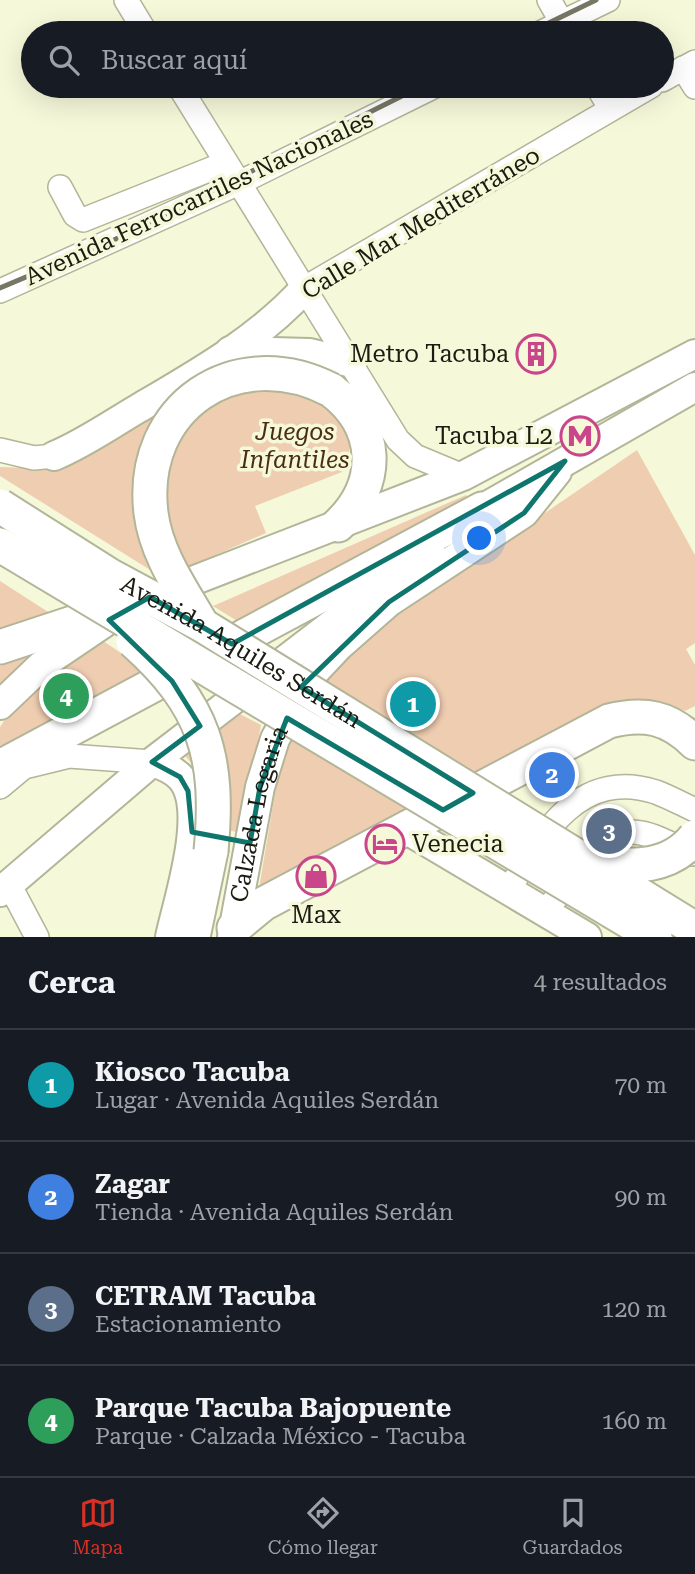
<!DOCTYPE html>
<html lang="es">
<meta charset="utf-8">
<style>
body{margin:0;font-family:"Roboto Serif",serif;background:#242831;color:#f1f3f6}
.you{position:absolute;left:480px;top:539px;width:24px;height:24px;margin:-18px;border:5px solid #fff;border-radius:50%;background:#1a73e8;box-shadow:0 0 0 10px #1a73e833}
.badge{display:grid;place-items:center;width:46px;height:46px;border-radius:50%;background:#d93025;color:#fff;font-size:23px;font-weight:700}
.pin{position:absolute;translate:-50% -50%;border:4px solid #fff;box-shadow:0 2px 7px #0006}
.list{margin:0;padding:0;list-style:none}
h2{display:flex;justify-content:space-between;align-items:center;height:91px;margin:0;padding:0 28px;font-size:30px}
h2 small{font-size:23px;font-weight:400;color:#9ea1a6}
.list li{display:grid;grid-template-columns:46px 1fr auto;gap:21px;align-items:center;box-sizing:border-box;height:112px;padding:0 28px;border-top:2px solid #363941}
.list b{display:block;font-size:26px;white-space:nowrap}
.list p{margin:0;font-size:23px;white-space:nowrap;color:#9ea1a6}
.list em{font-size:23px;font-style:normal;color:#9ea1a6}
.icon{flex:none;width:38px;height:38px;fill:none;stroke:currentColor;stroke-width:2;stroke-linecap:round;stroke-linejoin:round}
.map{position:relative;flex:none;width:695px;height:937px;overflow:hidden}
.search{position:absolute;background:#171b24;box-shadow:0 7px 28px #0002;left:21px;right:21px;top:21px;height:77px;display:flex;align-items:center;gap:18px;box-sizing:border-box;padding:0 24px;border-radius:38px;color:#9ea1a6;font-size:26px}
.sheet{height:539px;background:#171b24}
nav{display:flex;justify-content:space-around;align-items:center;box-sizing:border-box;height:98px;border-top:2px solid #363941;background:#171b24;font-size:19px;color:#9ea1a6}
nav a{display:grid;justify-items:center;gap:4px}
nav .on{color:#d93025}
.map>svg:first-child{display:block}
.green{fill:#efcdb1}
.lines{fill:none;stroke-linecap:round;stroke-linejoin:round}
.minor-casing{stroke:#b3b598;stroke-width:26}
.major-casing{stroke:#b3b598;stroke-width:32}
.highway-casing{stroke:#b3b598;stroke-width:37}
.minor{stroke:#fff;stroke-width:23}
.major{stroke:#fff;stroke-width:28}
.highway{stroke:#fff;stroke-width:33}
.rail{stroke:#767765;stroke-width:5}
.highway-bridge-casing{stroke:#b3b598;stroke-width:37;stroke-linecap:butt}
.highway-bridge{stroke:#fff;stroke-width:33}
.marked{fill:none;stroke:#0f766e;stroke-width:5;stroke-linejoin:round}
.labels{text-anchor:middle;stroke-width:7;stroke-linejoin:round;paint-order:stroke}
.street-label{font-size:24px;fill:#1b1b11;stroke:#f6f8da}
.poi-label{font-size:24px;fill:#1b1b11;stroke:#f6f8da;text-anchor:end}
.park-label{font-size:24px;font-style:italic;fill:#4b2e11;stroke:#f6f8da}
</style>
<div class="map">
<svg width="695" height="937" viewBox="0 0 695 937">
<rect width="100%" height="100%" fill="#f6f8da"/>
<!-- green -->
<g class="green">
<path d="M249,382l85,22c13,28 23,39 8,68l-87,34 11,27 -103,45 -163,-102v-9l28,1 147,-65z"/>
<polygon points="637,450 695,555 695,643 686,649 695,665 695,706 685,711 657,701 606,703 258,894 281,758 302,712 350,651 381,625"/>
<polygon points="466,495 470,501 247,627 213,606"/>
<polygon points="0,581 56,617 0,637"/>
<polygon points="97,637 133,661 146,674 0,750 0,727 4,721 36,684"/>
<polygon points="52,645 0,695 0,666"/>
<polygon points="238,713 261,725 240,833 208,825 197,769 184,755"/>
</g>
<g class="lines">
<!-- minor casing -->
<g class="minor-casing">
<g id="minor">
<polyline points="126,0 146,33"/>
<polyline points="549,0 568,33"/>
<polyline points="540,33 608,0"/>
<polyline points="683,68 695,87"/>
<polyline points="662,80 695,62"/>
<polyline points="179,86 398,440 415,456 463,476"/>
<polyline points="597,86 610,108"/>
<polyline points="60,187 75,215 83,220 226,163"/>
<polyline points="305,288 651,86"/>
<polyline points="0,291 239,183 435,86"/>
<polyline points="0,450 34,458 54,456"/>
<polyline points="0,787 24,767 69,756 152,762"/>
<polyline points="9,884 37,937"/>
<path d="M509,890c32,-55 70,-123 147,-98 13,5 26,12 39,18"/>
<path d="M545,912l55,-70c32,-22 60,-3 92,12"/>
</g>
</g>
<!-- major casing -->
<g class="major-casing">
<g id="major">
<polyline points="230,351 310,353 352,363"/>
<path d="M54,456c31,-13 56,-31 85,-48 58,-34 120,-69 166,-120"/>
<polyline points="465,522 482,509 695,387"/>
<polyline points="159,594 463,476 695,354"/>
<polyline points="0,705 42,665 113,617"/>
<path d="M152,762c10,3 22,8 29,16 28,31 -3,121 -11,159"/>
<polyline points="407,830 587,937"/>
<polyline points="0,892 152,762 430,549"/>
<path id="s1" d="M232,937l28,-150 15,-48 32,-59 32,-34 50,-44 135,-89 33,-41"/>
</g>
</g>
<!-- highway casing -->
<g class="highway-casing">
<g id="highway">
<path d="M331,390c48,36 51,93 7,135"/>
<polyline points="0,647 133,603"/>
<polyline points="0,767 482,509"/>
<path d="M234,928l29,-24 346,-183c35,-9 60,-4 86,22"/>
<polyline points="193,937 211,851"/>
</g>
</g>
<!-- minor -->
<use href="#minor" class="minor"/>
<!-- major -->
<use href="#major" class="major"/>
<!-- highway -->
<use href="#highway" class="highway"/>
<!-- rail -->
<g class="rail">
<polyline points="528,33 596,0"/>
<polyline points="0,288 116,239 422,86"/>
</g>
<!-- highway-bridge casing -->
<g class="highway-bridge-casing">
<g id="highway-bridge">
<path id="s2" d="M0,506l109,69 93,50 493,304"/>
<polyline points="0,545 655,937"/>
<path d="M202,625c-20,-35 -46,-71 -51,-112 -13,-106 85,-172 180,-123"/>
<path d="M133,641c72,64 87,116 78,210"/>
<path d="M591,863c39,3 77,8 104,-26"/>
</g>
</g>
<!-- highway-bridge -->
<use href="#highway-bridge" class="highway-bridge"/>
</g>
<!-- marked area -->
<path class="marked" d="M565,461l-41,52 -135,89 -88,85 172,106 -30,17 -156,-92 -27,69 -10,56 -58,-11 -4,-41 -8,-14 -28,-15 48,-36 -28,-45 -63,-61 41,-23 82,47z"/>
<!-- icons -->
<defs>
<g id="building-ring" transform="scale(2.0125)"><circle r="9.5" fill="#f6f8da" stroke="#ca468a" stroke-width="1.5"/><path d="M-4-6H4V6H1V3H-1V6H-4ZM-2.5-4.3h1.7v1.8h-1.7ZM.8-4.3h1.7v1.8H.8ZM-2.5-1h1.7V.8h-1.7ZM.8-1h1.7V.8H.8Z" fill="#ca468a"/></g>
<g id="metro-ring" transform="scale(2.0125)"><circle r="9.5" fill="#f6f8da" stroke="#ca468a" stroke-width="1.5"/><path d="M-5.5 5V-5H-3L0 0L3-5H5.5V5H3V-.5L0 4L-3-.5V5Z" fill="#ca468a"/></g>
<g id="hotel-ring" transform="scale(2.0125)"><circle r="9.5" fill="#f6f8da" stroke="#ca468a" stroke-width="1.5"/><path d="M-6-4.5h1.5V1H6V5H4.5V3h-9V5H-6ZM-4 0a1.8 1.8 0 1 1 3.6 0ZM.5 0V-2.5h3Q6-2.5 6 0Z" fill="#ca468a"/></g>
<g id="shop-ring" transform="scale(2.0125)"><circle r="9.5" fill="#f6f8da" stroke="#ca468a" stroke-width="1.5"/><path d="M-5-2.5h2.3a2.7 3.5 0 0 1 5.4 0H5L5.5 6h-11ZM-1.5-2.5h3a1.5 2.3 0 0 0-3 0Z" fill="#ca468a"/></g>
</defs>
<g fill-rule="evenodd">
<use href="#building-ring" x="536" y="354"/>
<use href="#metro-ring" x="580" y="436"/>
<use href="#hotel-ring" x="385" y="844"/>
<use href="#shop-ring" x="316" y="876"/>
</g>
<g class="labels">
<!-- street labels -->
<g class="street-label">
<text transform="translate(199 198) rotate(-25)" y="8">Avenida Ferrocarriles Nacionales</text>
<text transform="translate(421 223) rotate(-31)" y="8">Calle Mar Mediterráneo</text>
<text dy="8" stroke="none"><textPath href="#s2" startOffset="282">Avenida Aquiles Serdán</textPath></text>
<text dy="8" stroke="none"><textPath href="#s1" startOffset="126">Calzada Legaria</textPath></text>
</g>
<!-- poi labels -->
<g class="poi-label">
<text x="509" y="362">Metro Tacuba</text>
<text x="553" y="444">Tacuba L2</text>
<text x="412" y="852" text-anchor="start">Venecia</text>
<text x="316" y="923" text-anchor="middle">Max</text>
</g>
<!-- park labels -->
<g class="park-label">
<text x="295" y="440">Juegos<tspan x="295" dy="28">Infantiles</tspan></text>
</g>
</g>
</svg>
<div class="you"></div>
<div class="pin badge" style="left:413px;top:704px;background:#0f9aa8">1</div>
<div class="pin badge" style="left:552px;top:775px;background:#3f7fe0">2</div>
<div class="pin badge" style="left:609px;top:831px;background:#5c6f8a">3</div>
<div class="pin badge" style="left:66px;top:696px;background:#2e9e5b">4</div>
<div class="search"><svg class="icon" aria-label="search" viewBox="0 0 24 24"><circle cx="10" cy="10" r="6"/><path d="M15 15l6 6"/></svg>Buscar aquí</div>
</div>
<section class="sheet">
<h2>Cerca<small>4 resultados</small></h2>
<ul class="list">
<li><span class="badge" style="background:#0f9aa8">1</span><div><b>Kiosco Tacuba</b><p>Lugar · Avenida Aquiles Serdán</p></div><em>70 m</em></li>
<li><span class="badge" style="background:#3f7fe0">2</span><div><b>Zagar</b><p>Tienda · Avenida Aquiles Serdán</p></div><em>90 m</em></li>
<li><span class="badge" style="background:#5c6f8a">3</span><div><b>CETRAM Tacuba</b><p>Estacionamiento</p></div><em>120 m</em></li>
<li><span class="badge" style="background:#2e9e5b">4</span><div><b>Parque Tacuba Bajopuente</b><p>Parque · Calzada México - Tacuba</p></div><em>160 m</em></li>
</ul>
</section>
<nav>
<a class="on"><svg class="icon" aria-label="map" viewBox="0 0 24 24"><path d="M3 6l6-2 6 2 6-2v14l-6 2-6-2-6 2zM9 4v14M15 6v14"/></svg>Mapa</a>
<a><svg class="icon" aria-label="directions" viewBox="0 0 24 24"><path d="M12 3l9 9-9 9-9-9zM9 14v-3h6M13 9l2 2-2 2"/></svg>Cómo llegar</a>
<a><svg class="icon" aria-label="saved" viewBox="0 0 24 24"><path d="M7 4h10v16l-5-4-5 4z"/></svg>Guardados</a>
</nav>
